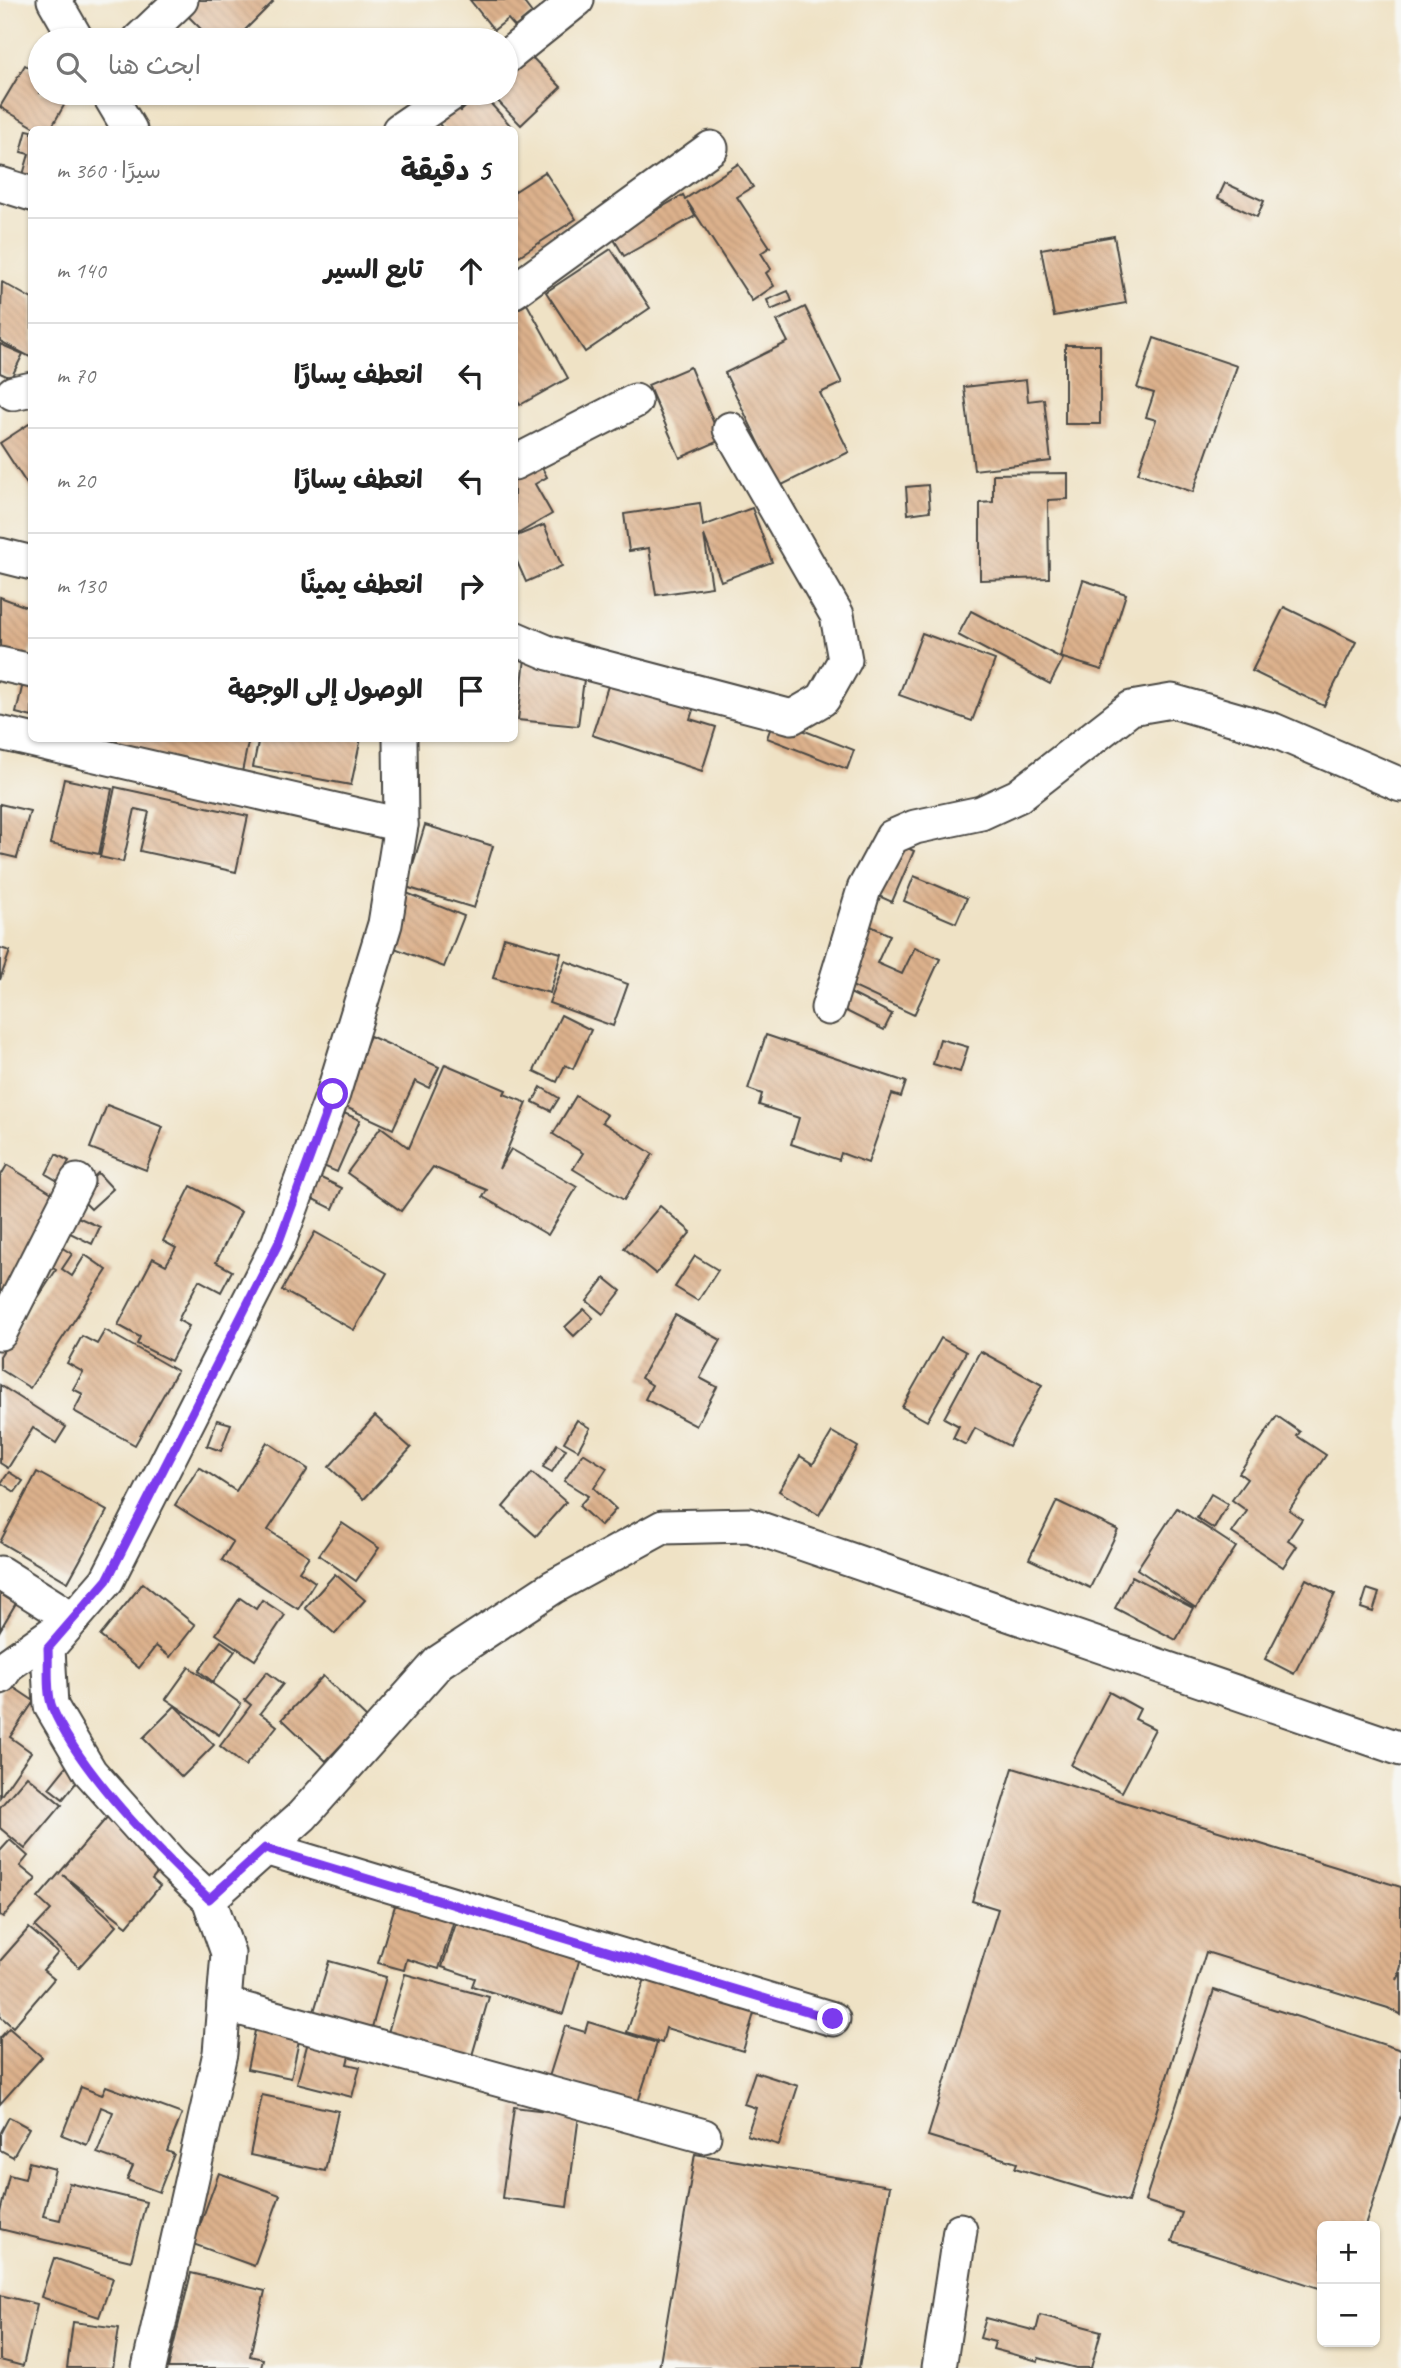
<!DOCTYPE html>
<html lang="ar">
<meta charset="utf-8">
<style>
body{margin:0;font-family:Caveat,"Playpen Sans Arabic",sans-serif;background:#f2f2f2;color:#222;direction:rtl}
.controls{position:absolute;right:21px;bottom:21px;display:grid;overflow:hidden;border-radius:10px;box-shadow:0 2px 5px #0004}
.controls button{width:63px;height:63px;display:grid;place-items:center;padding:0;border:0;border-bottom:2px solid #e0e0e0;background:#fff;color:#222;font:35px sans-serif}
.stop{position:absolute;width:21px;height:21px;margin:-16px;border:5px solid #7c3aed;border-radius:50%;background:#fff}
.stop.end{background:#7c3aed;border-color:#fff;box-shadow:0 2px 7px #0008}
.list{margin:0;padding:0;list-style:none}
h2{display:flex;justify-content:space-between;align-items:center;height:91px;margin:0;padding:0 28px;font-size:30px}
h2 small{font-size:23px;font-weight:400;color:#767676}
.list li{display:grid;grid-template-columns:46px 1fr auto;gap:21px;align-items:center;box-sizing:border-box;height:105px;padding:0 28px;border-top:2px solid #e0e0e0}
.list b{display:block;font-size:26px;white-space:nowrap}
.list em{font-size:23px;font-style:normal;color:#767676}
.icon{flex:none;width:38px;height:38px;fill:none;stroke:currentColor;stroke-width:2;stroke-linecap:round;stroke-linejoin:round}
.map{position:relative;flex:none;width:1401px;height:2368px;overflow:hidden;direction:ltr}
.search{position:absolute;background:#fff;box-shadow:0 2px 5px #0004;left:28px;top:28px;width:490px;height:77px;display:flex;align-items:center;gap:18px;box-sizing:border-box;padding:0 24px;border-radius:38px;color:#767676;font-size:26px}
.panel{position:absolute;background:#fff;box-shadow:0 2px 5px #0004;left:28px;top:126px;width:490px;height:616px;border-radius:10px;direction:rtl}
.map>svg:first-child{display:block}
.building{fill:url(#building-back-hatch)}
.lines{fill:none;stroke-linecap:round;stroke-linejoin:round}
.street-casing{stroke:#484642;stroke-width:37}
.street{stroke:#fff;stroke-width:33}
.route{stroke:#7c3aed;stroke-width:9}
</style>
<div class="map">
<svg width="1401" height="2368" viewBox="0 0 1401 2368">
<defs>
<pattern id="building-back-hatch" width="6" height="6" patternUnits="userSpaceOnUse" patternTransform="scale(1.75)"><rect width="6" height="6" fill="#dcb18c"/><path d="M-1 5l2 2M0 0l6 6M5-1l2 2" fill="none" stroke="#bd9879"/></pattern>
</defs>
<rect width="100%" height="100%" fill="#f6f6f2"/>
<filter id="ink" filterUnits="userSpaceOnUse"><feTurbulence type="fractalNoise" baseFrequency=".0143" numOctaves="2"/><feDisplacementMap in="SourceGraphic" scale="14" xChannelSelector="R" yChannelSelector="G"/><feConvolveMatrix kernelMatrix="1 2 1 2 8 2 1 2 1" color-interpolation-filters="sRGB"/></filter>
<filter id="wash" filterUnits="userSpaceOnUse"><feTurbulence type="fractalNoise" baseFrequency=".00686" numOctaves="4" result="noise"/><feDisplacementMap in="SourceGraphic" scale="28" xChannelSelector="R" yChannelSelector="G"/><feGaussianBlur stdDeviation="1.57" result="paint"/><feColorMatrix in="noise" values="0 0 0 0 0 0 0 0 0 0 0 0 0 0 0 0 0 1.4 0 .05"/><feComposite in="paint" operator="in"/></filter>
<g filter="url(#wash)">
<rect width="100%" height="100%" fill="#efe2c5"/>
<g id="blocks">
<!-- building -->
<g class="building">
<polygon points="188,0 271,0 273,2 235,40 212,40 180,8"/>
<polygon points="470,0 522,0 532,13 515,27 508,19 494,30"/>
<polygon points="527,52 561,87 521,125 490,93 506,93 506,72"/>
<polygon points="25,65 40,74 40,93 71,93 50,130 39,130 0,107"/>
<polygon points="481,93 511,126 507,130 444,130 435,119 453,103 461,111"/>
<polygon points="27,130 32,131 32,178 23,175 29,154 21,152"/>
<polygon points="738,164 753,187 737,197 770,247 761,253 771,269 766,273 774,286 752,301 687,201 695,216 624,256 612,236 683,195 685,199"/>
<polygon points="545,172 576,219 519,256 514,249 514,192"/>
<polygon points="1225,183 1264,201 1257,217 1218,198"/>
<polygon points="1114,236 1126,303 1054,316 1041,249"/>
<polygon points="611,249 650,308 585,352 546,292"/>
<polygon points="2,282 32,299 32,358 0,341"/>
<polygon points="788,291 792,301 771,310 767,300"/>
<polygon points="527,304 568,378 520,405 514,395 514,311"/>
<polygon points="805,307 842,383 820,393 849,452 780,486 725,373 788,342 777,321"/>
<polygon points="1154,338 1237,366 1193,492 1138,473 1156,420 1146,417 1154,393 1137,388"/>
<polygon points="0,344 23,354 11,378 0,373"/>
<rect x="1065" y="345" width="35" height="79"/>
<polygon points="690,367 721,440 680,458 648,385"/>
<polygon points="1026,380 1028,401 1044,399 1051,461 974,470 964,387"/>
<polygon points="32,422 32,492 0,443"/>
<polygon points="539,462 547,477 535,484 552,514 514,536 514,476"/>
<polygon points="1068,473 1068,499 1048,500 1049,578 980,580 980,503 993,502 993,474"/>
<polygon points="928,485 930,511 908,514 906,487"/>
<polygon points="700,503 703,526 752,508 772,562 721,581 704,535 712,587 656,595 649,548 629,551 624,514"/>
<polygon points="544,525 562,566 526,582 514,555 514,537"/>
<polygon points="1083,580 1126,594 1102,670 1060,657"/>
<polygon points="0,597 32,609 32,645 25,662 0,652"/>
<polygon points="1284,607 1356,642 1324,706 1252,671"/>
<polygon points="971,611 1063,659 1050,684 958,635"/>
<polygon points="922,633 995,660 972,721 899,695"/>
<polygon points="525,658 586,664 578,726 518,720"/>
<polygon points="24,679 32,681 32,717 16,713"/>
<polygon points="610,680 694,707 690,719 716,727 702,771 592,735"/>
<polygon points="774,719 854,750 847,769 767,738"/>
<polygon points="76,738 249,738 242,772"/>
<polygon points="259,738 361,738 351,785 253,767"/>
<polygon points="64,779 112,789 99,854 50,844"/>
<polygon points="115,787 248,816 236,872 140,851 149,812 135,809 123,862 100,857"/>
<polygon points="0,804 30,811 17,858 0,854"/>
<polygon points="425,825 493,846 474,908 406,887"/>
<polygon points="895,842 914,851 892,902 872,893"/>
<polygon points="914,876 967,898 956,923 904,901"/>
<polygon points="404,892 464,916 444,967 384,944"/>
<polygon points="862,922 890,935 877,963 902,974 915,947 940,959 914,1015 843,982"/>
<polygon points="504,937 561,953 550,993 493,978"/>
<polygon points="0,948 10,951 0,980"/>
<polygon points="565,961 628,984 613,1026 549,1003"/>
<polygon points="850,993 892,1014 884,1030 842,1009"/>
<polygon points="561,1015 591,1030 573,1069 565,1065 557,1082 534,1071"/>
<polygon points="766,1035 906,1082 901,1097 892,1094 868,1163 841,1153 839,1160 791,1144 799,1118 759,1105 762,1094 748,1089"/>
<polygon points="370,1036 439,1067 429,1088 415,1081 393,1129 339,1104"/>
<polygon points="940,1039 968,1047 960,1072 933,1064"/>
<polygon points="445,1064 506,1090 504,1094 527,1103 499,1169 511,1149 577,1187 548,1235 483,1197 487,1190 433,1167 401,1211 347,1173 381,1127 409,1148"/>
<polygon points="541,1087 559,1098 551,1111 533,1102"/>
<polygon points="576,1096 607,1115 602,1122 653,1154 624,1200 573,1169 583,1153 553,1134"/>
<polygon points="107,1105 163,1127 146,1170 90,1148"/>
<polygon points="337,1110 360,1120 337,1172 314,1162"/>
<polygon points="56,1154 69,1161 58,1181 46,1174"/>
<polygon points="7,1165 60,1198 0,1295 0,1177"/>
<polygon points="98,1173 113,1189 91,1209 76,1194"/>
<polygon points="319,1177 342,1188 333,1209 309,1197"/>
<polygon points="191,1186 241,1212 216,1262 232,1271 221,1292 199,1280 178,1320 189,1326 171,1361 137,1344 140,1337 118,1325 153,1258 166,1265 176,1248 163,1241"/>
<polygon points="660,1206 691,1232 656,1274 624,1248"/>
<polygon points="71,1214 100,1227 92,1244 64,1230"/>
<polygon points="315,1232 387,1273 354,1330 282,1290"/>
<polygon points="53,1242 72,1254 62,1269 72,1276 85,1255 107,1270 30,1388 0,1369 0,1356 56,1270 40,1260"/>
<polygon points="695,1256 718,1270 698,1301 675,1287"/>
<polygon points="605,1278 621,1291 603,1314 587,1301"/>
<polygon points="584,1309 593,1318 574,1336 565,1327"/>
<polygon points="675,1315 721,1340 700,1378 717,1387 696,1426 645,1399 652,1385 641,1378"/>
<polygon points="105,1330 177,1371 135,1445 74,1411 83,1394 73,1389 83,1372 67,1363 82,1336 97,1344"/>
<polygon points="941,1338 966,1352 927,1421 902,1407"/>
<polygon points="980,1351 1042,1385 1009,1446 975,1428 966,1445 953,1438 959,1426 944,1418"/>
<polygon points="0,1385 66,1427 56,1443 33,1428 8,1468 0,1463"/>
<polygon points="375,1416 411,1448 364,1499 329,1467"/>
<polygon points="1277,1416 1300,1432 1297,1436 1326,1455 1289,1510 1302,1519 1288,1540 1297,1546 1283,1567 1232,1533 1247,1511 1232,1500 1247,1479 1239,1473"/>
<polygon points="217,1420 231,1424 221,1451 207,1446"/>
<polygon points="577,1420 590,1428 578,1450 564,1442"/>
<polygon points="832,1432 858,1447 819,1515 779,1491 800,1456 813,1464"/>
<polygon points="267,1442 308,1469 268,1530 309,1556 299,1571 315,1582 298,1609 222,1560 233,1542 175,1505 199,1467 236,1491"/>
<polygon points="557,1444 566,1449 552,1472 543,1467"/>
<polygon points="583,1453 607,1468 594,1488 616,1509 601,1526 579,1506 588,1496 564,1481"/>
<polygon points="9,1472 23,1481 15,1492 1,1483"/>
<polygon points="37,1472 107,1511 68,1582 0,1542"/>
<polygon points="532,1473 566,1502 536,1536 503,1507"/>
<polygon points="1211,1494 1228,1504 1214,1529 1197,1518"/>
<polygon points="1057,1501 1118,1530 1090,1588 1029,1559"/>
<polygon points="1177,1508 1236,1547 1196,1608 1137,1569"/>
<polygon points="342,1523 379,1548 356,1581 319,1555"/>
<polygon points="335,1574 365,1600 335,1634 305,1608"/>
<polygon points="1132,1576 1193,1608 1176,1640 1115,1608"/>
<polygon points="1306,1579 1335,1594 1294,1674 1265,1659"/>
<polygon points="143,1583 195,1625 170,1657 156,1646 139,1668 100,1636"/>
<polygon points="0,1586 19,1598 0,1630"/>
<polygon points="1367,1589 1379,1593 1373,1612 1361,1608"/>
<polygon points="240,1598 256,1609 262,1600 285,1615 255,1660 216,1634"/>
<polygon points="221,1641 235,1651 213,1682 199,1671"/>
<polygon points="189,1667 241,1704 219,1735 166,1699"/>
<polygon points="267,1672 283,1684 260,1713 277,1726 245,1766 220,1746 251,1705 245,1700"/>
<polygon points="323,1676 367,1718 326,1761 282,1719"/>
<polygon points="7,1683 34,1701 10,1737 31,1752 0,1797 0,1693"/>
<polygon points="1109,1692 1140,1709 1135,1719 1155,1729 1122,1792 1071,1765"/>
<polygon points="175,1706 214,1745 182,1777 143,1738"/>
<polygon points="70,1762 84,1773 63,1799 49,1788"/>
<polygon points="1013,1768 1401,1887 1401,1966 1397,1980 1401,1972 1401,2015 1388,2008 1206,1952 1128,2202 1015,2168 1017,2163 928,2136 998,1909 972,1901"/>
<polygon points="27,1776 62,1805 25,1849 0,1828 0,1807"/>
<polygon points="109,1815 166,1862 152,1879 160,1886 127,1926 63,1875 117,1925 79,1967 35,1927 51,1910 38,1898"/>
<polygon points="10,1840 28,1856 20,1866 36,1879 3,1917 0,1915 0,1851"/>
<polygon points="397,1899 455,1917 439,1969 407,1959 404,1970 378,1963"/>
<polygon points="458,1917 583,1948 563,2014 472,1986 475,1978 442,1967"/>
<polygon points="29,1928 58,1953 43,1970 54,1979 13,2027 0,2016 0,1961"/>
<polygon points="329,1961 386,1977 371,2031 313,2015"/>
<polygon points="648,1970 757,2003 743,2051 666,2028 662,2043 627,2032"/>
<polygon points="405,1974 489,1997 471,2059 387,2036"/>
<polygon points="1214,1990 1401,2050 1401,2115 1365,2226 1322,2226 1322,2289 1172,2241 1182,2213 1145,2201"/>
<polygon points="588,2022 657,2043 637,2105 549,2077 565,2026 585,2032"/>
<polygon points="256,2026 300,2036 291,2078 247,2069"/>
<polygon points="9,2028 42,2057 0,2104 0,2038"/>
<polygon points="309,2038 351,2048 347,2064 360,2067 352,2097 297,2083"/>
<polygon points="755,2072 798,2086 779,2145 747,2135 756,2108 744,2104"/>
<polygon points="106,2086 182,2114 167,2151 174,2154 159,2192 127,2180 133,2166 97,2153 113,2112 101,2107 87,2145 62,2135 81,2087 102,2095"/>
<polygon points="262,2095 338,2111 325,2171 250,2155"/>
<polygon points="514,2107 579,2115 567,2207 502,2198"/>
<polygon points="9,2117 29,2128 13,2157 0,2150 0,2134"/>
<polygon points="695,2154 890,2186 859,2368 659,2368"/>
<polygon points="29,2162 55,2169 43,2216 60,2220 69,2183 146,2202 131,2261 0,2229 0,2213 9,2175 25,2179"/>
<polygon points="219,2173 280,2195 254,2266 193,2244"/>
<polygon points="54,2258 113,2278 99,2317 41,2297"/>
<polygon points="191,2273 265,2291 250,2356 263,2359 261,2368 168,2368"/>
<polygon points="0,2295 37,2304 23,2366 0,2360"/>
<polygon points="1040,2315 1101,2331 1091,2368 1076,2368 1039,2358 1038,2361 993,2349 995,2342 980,2338 986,2318 1036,2331"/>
<polygon points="73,2322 119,2328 113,2368 67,2368"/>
</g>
</g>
</g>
<g filter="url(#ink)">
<use href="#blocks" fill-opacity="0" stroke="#484642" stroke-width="2"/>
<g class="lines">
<!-- street casing -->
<g class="street-casing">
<g id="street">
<polyline points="54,0 77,40"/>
<polyline points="139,40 181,0"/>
<polyline points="506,57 577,0"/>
<polyline points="108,93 130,130"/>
<polyline points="399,130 453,93"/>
<polyline points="0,184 32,194"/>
<polyline points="514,291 711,148"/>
<polyline points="13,393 32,389"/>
<polyline points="514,463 635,401"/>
<polyline points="0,555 32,563"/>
<polyline points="514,638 549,653 792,717 823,699 845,660 837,615 730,429"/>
<polyline points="0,664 32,671"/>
<polyline points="0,733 401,825"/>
<polyline points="828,1008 864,889 892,837 915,827 981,813 1018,796 1131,708 1172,701 1273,730 1401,785"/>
<polyline points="0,1333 77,1181"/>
<polyline points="0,1573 73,1619 9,1664 0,1677"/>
<polyline points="265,1848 833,2019"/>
<polyline points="209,1899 302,1816 439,1662 553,1587 663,1527 749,1525 1401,1749"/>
<polyline points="224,2004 704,2136"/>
<polyline points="149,2368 220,2053 228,1953 209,1899 172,1864 90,1772 51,1706 48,1648 107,1580 278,1244 333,1094 385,924 401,825 400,738"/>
<polyline points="939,2368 960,2230"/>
</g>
</g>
<!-- street -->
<use href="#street" class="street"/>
</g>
</g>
<g class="lines" filter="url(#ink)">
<!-- route -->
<path class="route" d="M333,1094l-55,150 -171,336 -59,68c1,18 -2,43 4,59 27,65 107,144 157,192l56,-51 568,171"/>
</g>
</svg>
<div class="controls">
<button>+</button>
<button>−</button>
</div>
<div class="stop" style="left:333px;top:1094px"></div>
<div class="stop end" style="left:833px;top:2019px"></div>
<div class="search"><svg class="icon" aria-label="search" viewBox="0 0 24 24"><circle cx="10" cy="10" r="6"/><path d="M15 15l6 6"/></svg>ابحث هنا</div>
<section class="panel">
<h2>5 دقيقة<small>سيرًا · 360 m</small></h2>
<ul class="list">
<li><svg class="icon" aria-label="ahead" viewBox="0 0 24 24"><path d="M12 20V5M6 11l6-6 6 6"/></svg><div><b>تابع السير</b></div><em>140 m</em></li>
<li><svg class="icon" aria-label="left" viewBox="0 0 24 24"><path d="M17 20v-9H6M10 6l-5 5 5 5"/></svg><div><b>انعطف يسارًا</b></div><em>70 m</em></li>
<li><svg class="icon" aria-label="left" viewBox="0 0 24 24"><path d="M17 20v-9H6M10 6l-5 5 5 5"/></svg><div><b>انعطف يسارًا</b></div><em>20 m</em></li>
<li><svg class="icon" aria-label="right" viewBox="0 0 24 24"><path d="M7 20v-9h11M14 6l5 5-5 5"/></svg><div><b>انعطف يمينًا</b></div><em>130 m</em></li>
<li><svg class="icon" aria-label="arrive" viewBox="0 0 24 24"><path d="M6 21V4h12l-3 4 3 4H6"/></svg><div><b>الوصول إلى الوجهة</b></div></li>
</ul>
</section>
</div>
